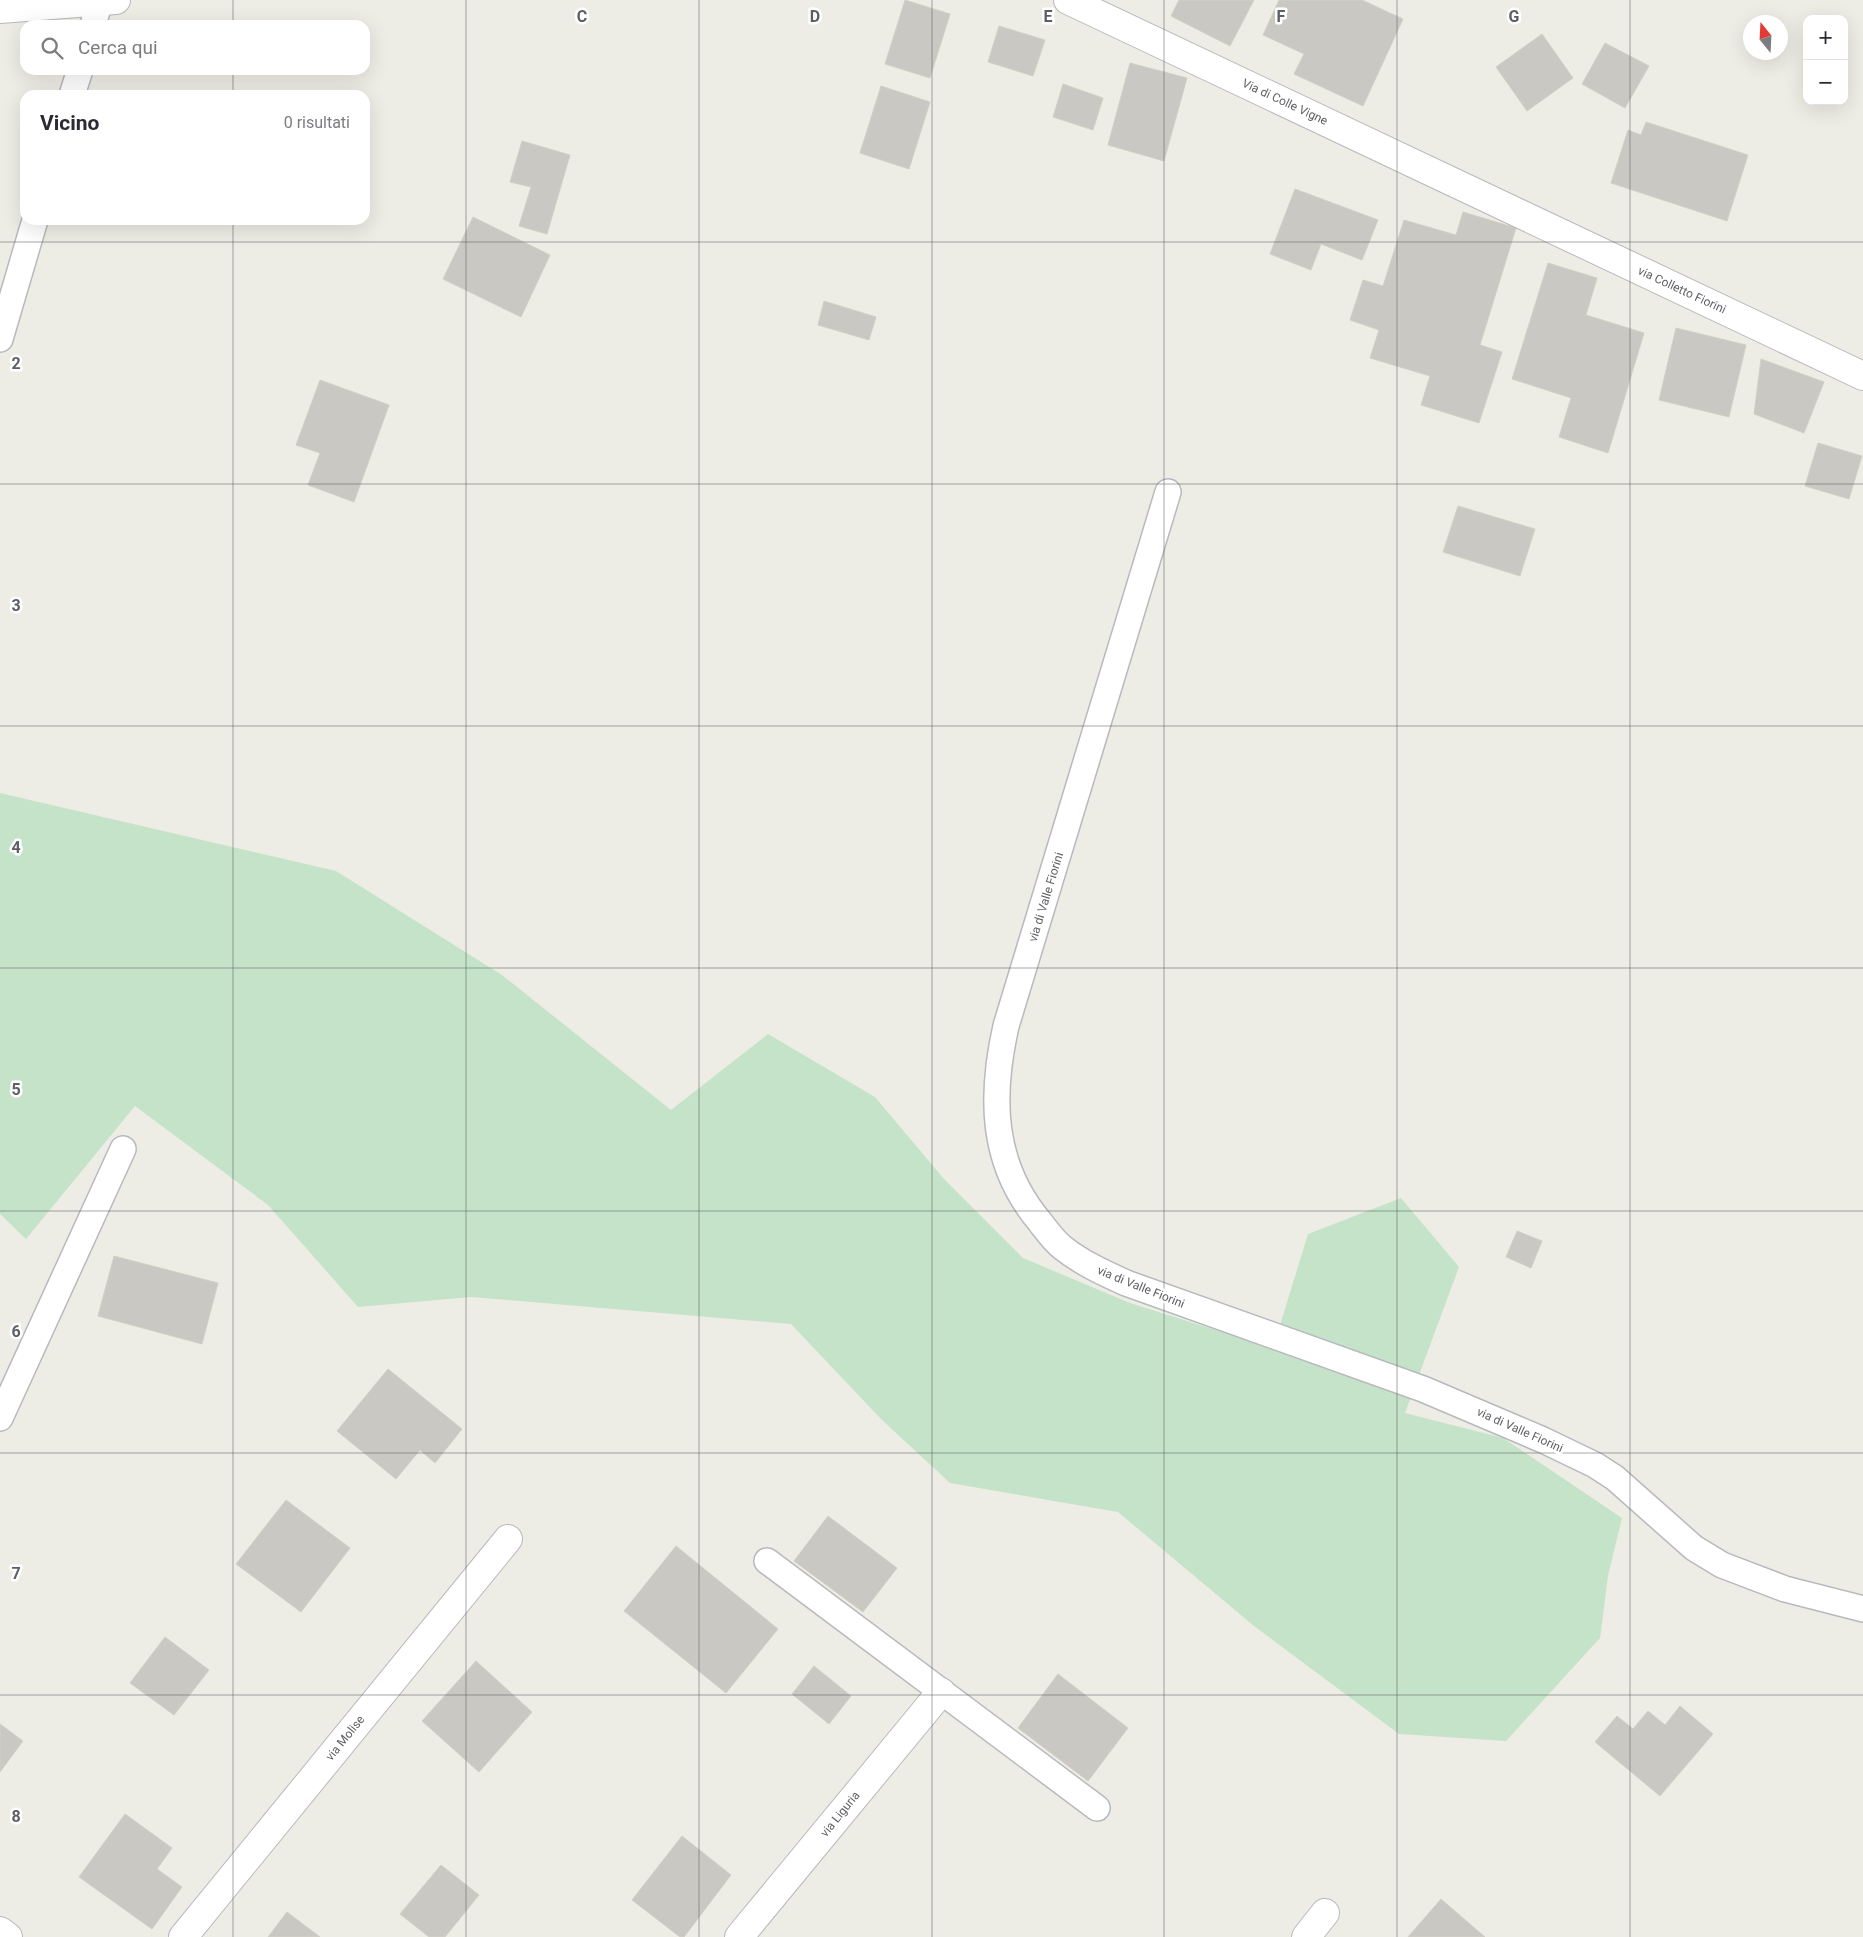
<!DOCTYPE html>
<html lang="it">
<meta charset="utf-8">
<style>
body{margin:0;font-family:Roboto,sans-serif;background:#f2f2f3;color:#2b2b33}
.controls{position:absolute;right:15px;top:15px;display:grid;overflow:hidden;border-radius:10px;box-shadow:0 5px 20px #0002}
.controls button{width:45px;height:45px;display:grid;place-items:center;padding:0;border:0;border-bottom:1px solid #e1e1e2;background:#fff;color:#2b2b33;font:25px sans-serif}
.compass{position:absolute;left:1743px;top:15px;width:45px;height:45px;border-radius:50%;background:#fff;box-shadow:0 5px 20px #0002;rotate:342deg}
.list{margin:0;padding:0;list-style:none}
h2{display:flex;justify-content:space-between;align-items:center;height:65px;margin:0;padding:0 20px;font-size:21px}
h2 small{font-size:16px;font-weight:400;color:#7c7c81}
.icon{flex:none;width:28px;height:28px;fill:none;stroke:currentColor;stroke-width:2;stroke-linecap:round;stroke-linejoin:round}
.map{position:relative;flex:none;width:1863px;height:1937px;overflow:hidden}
.search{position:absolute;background:#fff;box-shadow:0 5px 20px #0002;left:20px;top:20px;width:350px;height:55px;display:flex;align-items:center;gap:12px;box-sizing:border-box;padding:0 18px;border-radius:15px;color:#7c7c81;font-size:19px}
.panel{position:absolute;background:#fff;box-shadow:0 5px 20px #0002;left:20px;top:90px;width:350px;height:135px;border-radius:15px}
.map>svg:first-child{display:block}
.green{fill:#c4e3c9}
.building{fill:#cac8c2;stroke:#d2d0c4}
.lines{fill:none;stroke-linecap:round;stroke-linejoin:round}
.service-casing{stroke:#b8b9be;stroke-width:28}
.minor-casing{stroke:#b8b9be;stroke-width:30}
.service{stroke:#fff;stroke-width:25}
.minor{stroke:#fff;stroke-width:28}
.grid{fill:none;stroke:#5d5f64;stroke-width:1;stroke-opacity:0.55}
.labels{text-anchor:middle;stroke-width:5;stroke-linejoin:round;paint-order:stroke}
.street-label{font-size:12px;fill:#5d5f64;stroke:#fff}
.grid-label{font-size:16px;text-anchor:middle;font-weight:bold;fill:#5d5f64;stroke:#fff;stroke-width:5;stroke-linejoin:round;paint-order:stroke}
</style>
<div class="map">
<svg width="1863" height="1937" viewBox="0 0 1863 1937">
<rect width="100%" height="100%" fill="#eeede5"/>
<!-- green -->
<polygon class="green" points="0,793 336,871 502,975 671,1110 768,1034 875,1097 944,1179 1023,1258 1130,1303 1273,1348 1308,1234 1401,1198 1459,1267 1405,1413 1503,1438 1622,1518 1608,1576 1600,1638 1506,1741 1399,1734 1254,1626 1118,1512 950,1483 882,1420 791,1324 471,1297 358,1307 268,1205 135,1106 26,1239 0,1214"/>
<!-- building -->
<g class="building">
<polygon points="905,0 950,14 930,78 885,64"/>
<polygon points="1179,0 1254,0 1230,46 1171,16"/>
<polygon points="1279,0 1362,0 1403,19 1363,106 1294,74 1304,54 1263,35"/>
<polygon points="999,26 1045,40 1033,76 988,62"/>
<polygon points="1542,34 1573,78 1527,111 1496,67"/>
<polygon points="1605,43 1649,66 1625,108 1582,84"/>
<polygon points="1130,63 1187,78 1164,161 1108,145"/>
<polygon points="1063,84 1103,98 1093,130 1053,117"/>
<polygon points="881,86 930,102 909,169 860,153"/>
<polygon points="1646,122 1748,155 1727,221 1611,183 1628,130 1641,135"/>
<polygon points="522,141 570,155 547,234 519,226 531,187 510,182"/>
<polygon points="1295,189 1378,220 1362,260 1321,244 1311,270 1270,254"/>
<polygon points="1463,212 1516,228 1480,345 1502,352 1479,423 1421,405 1430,376 1370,358 1379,330 1350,320 1363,280 1383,286 1404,220 1456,235"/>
<polygon points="473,217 550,255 521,317 443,279"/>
<polygon points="1548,263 1597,278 1586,315 1644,333 1608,453 1559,437 1571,398 1512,379"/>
<polygon points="824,301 876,317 869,340 818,325"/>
<polygon points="1676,328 1746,345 1729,417 1659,400"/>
<polygon points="1761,359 1824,382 1804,433 1754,414"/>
<polygon points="320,380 389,405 354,502 308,485 320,453 296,445"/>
<polygon points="1818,443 1862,456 1849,499 1805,486"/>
<polygon points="1458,506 1535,529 1520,576 1443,552"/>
<polygon points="1517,1231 1542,1241 1531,1268 1506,1257"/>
<polygon points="114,1256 218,1283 202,1344 98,1316"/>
<polygon points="388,1369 462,1429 435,1463 420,1450 396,1479 337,1431"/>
<polygon points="286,1500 350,1548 301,1612 236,1564"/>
<polygon points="828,1516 897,1568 863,1612 794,1561"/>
<polygon points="676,1546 778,1629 726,1693 624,1611"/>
<polygon points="165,1637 209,1670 174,1715 130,1683"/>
<polygon points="476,1661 532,1712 479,1772 422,1721"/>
<polygon points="814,1666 851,1696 829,1724 792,1694"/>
<polygon points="1058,1674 1128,1728 1088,1781 1018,1728"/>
<polygon points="1680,1706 1713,1734 1660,1796 1595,1742 1617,1716 1633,1729 1648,1711 1665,1725"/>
<polygon points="0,1724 23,1741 0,1772"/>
<polygon points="125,1814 172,1848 157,1869 182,1887 152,1929 79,1877"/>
<polygon points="682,1836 731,1875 684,1937 680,1937 632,1900"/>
<polygon points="441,1865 479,1895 445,1937 429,1937 400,1914"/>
<polygon points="1441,1899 1485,1937 1408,1937"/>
<polygon points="287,1912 320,1937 268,1937"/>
</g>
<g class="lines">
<!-- service casing -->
<g class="service-casing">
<g id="service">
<polyline points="93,25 100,1"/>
<polyline points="72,95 80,70"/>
<polyline points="0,339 35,220"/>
<path d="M1168,492l-162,534c-16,71 -15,138 34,196 7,9 14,19 23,26 19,15 41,25 63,35l297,106 120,51 52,25 20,13 79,70 28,17 63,24 78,20"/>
<polyline points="0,1418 123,1149"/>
<polyline points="767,1561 1097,1808"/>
</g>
</g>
<!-- minor casing -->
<g class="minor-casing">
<g id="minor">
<polyline points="1068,0 1863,376"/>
<polyline points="0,9 116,0"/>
<polyline points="0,1931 8,1937"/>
<polyline points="183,1937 508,1539"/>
<polyline points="739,1937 941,1692"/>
<polyline points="1306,1937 1325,1913"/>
</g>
</g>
<!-- service -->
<use href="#service" class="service"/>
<!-- minor -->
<use href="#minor" class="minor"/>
</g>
<!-- grid -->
<path class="grid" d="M233,0v25M466,0v1937M699,0v1937M932,0v1937M1164,0v1937M1397,0v1937M1630,0v1937M233,70v25M233,220v1717M0,242h1863M0,484h1863M0,726h1863M0,968h1863M0,1211h1863M0,1453h1863M0,1695h1863"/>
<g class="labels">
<!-- street labels -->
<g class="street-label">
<text transform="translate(1285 102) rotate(25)" y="4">Via di Colle Vigne</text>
<text transform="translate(1682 290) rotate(25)" y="4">via Colletto Fiorini</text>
<text transform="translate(1046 897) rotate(-73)" y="4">via di Valle Fiorini</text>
<text transform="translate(1141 1287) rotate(22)" y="4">via di Valle Fiorini</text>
<text transform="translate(1520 1430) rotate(24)" y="4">via di Valle Fiorini</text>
<text transform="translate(345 1738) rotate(-51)" y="4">via Molise</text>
<text transform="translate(840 1814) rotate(-51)" y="4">via Liguria</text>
</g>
</g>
<g class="grid-label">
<text x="582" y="22">C</text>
<text x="815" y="22">D</text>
<text x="1048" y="22">E</text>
<text x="1281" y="22">F</text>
<text x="1514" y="22">G</text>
<text x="16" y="369">2</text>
<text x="16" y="611">3</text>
<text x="16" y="853">4</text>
<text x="16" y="1095">5</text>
<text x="16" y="1337">6</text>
<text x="16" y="1579">7</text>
<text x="16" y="1822">8</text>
</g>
</svg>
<div class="controls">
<button>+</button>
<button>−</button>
</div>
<svg class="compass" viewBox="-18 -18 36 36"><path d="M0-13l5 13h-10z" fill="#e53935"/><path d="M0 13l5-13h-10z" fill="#7c7c81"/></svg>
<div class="search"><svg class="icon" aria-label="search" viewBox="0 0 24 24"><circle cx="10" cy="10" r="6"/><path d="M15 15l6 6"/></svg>Cerca qui</div>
<section class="panel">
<h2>Vicino<small>0 risultati</small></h2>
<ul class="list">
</ul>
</section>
</div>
